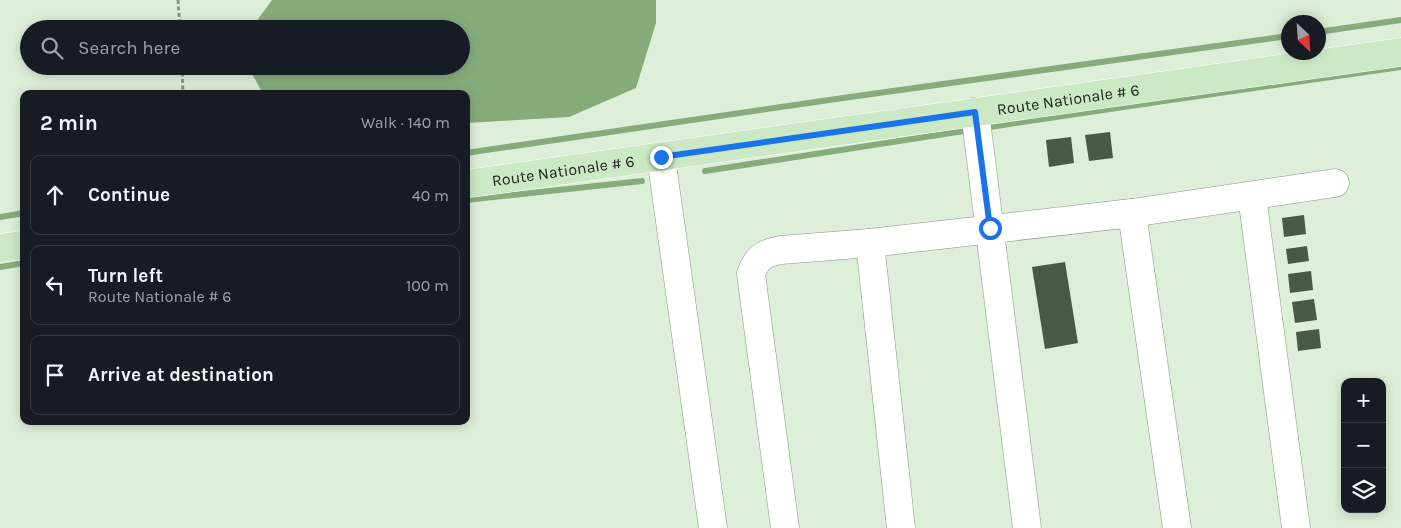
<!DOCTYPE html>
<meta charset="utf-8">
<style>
body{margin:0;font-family:Karla,sans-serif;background:#242831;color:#f1f3f6}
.controls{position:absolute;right:15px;bottom:15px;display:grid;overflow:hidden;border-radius:10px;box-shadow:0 2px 12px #0003}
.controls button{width:45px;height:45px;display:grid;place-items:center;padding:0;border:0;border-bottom:1px solid #363941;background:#171b24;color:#f1f3f6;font:25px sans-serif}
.compass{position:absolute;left:1281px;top:15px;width:45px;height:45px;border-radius:50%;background:#171b24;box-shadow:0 2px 12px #0003;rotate:155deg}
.stop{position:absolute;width:15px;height:15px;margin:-11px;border:4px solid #1a73e8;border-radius:50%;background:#fff}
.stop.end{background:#1a73e8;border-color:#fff;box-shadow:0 1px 5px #0008}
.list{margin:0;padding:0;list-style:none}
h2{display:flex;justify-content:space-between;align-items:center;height:65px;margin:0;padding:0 20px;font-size:21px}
h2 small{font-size:16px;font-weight:400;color:#9ea1a6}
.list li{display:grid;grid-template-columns:32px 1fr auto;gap:15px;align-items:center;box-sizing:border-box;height:80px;margin:0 10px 10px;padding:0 10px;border:1px solid #363941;border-radius:10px}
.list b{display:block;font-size:19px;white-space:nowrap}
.list p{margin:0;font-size:16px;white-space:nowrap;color:#9ea1a6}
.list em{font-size:16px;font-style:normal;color:#9ea1a6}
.icon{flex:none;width:28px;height:28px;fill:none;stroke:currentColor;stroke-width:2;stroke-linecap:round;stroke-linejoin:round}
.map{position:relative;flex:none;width:1401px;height:528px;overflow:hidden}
.search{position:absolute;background:#171b24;box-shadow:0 2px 12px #0003;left:20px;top:20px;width:450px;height:55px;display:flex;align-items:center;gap:12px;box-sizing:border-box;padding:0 18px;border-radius:28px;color:#9ea1a6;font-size:19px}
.panel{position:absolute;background:#171b24;box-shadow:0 2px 12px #0003;left:20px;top:90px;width:450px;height:335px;border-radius:10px}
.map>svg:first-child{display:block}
.water{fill:#86ac7c}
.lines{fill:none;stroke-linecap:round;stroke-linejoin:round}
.stream{stroke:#86ac7c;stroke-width:6}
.building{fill:#4a5946}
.minor-casing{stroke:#869682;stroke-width:29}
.major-casing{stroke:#fff;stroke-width:29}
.path{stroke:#8a9787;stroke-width:3;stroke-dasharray:4 2.5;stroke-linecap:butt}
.minor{stroke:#fff;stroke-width:28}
.major{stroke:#cbe9c4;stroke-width:28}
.route{stroke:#1a73e8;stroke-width:6}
.labels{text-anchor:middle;stroke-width:5;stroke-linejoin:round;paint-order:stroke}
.street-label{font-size:16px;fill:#20261e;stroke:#fff}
</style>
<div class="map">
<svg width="1401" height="528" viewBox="0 0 1401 528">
<rect width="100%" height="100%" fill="#ddefd9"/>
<!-- water -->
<polygon class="water" points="272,0 656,0 656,23 636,88 569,117 466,123 466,94 263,94 248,66 461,66 461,29 251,29"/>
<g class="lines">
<!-- stream -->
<g class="stream">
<polyline points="1318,32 1401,20"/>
<polyline points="983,128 1164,101 1401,67"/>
<polyline points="466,153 850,97 1288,36"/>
<polyline points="705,171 970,130"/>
<polyline points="466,200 642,181"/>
<polyline points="0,217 24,213"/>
<polyline points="0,267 24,263"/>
</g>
</g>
<!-- building -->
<g class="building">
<polygon points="1110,132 1113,158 1089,161 1085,135"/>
<polygon points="1071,137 1074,163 1049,167 1046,140"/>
<polygon points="1304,215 1306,234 1284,237 1282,218"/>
<polygon points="1307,246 1309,261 1288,264 1286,249"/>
<polygon points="1065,262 1078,343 1045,349 1032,267"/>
<polygon points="1311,271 1313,290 1290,293 1288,274"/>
<polygon points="1314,299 1317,320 1295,323 1292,302"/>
<polygon points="1319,329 1321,348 1298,351 1296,332"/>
</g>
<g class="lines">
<!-- minor casing -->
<g class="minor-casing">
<g id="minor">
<polyline points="975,112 1027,528"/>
<polyline points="661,157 713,528"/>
<polyline points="1252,196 1296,528"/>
<polyline points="1132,213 1177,528"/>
<polyline points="870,243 901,528"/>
<path d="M785,528l-34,-254c6,-17 13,-21 30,-24l89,-7 262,-30 203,-30"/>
</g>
</g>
<!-- major casing -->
<g class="major-casing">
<g id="major">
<path id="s1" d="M466,184l935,-132"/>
<polyline points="0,248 24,245"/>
</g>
</g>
<!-- path -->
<g class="path">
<polyline points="178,0 180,29"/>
<polyline points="182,66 183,94"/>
</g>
<!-- minor -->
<use href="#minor" class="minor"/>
<!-- major -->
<use href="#major" class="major"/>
</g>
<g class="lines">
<!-- route -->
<polyline class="route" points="661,157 975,112 990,228"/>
</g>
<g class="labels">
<!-- street labels -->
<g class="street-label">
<text dy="6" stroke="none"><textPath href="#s1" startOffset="608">Route Nationale # 6</textPath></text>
<text dy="6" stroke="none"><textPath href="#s1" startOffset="98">Route Nationale # 6</textPath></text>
</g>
</g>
</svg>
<div class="controls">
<button>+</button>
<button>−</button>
<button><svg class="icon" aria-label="layers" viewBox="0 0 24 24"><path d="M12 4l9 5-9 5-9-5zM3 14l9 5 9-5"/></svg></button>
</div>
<svg class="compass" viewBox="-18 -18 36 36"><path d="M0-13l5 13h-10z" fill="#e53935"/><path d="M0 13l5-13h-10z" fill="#9ea1a6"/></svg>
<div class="stop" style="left:990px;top:228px"></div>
<div class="stop end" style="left:661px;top:157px"></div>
<div class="search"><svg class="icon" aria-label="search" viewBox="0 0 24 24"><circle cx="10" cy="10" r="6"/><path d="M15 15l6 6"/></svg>Search here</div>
<section class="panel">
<h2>2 min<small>Walk · 140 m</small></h2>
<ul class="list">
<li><svg class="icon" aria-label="ahead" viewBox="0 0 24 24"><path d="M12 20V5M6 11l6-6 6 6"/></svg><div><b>Continue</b></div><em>40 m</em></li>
<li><svg class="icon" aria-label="left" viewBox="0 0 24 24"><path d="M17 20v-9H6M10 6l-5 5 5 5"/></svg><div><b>Turn left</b><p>Route Nationale # 6</p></div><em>100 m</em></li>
<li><svg class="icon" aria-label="arrive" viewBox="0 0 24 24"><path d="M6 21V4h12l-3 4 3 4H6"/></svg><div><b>Arrive at destination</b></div></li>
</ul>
</section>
</div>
